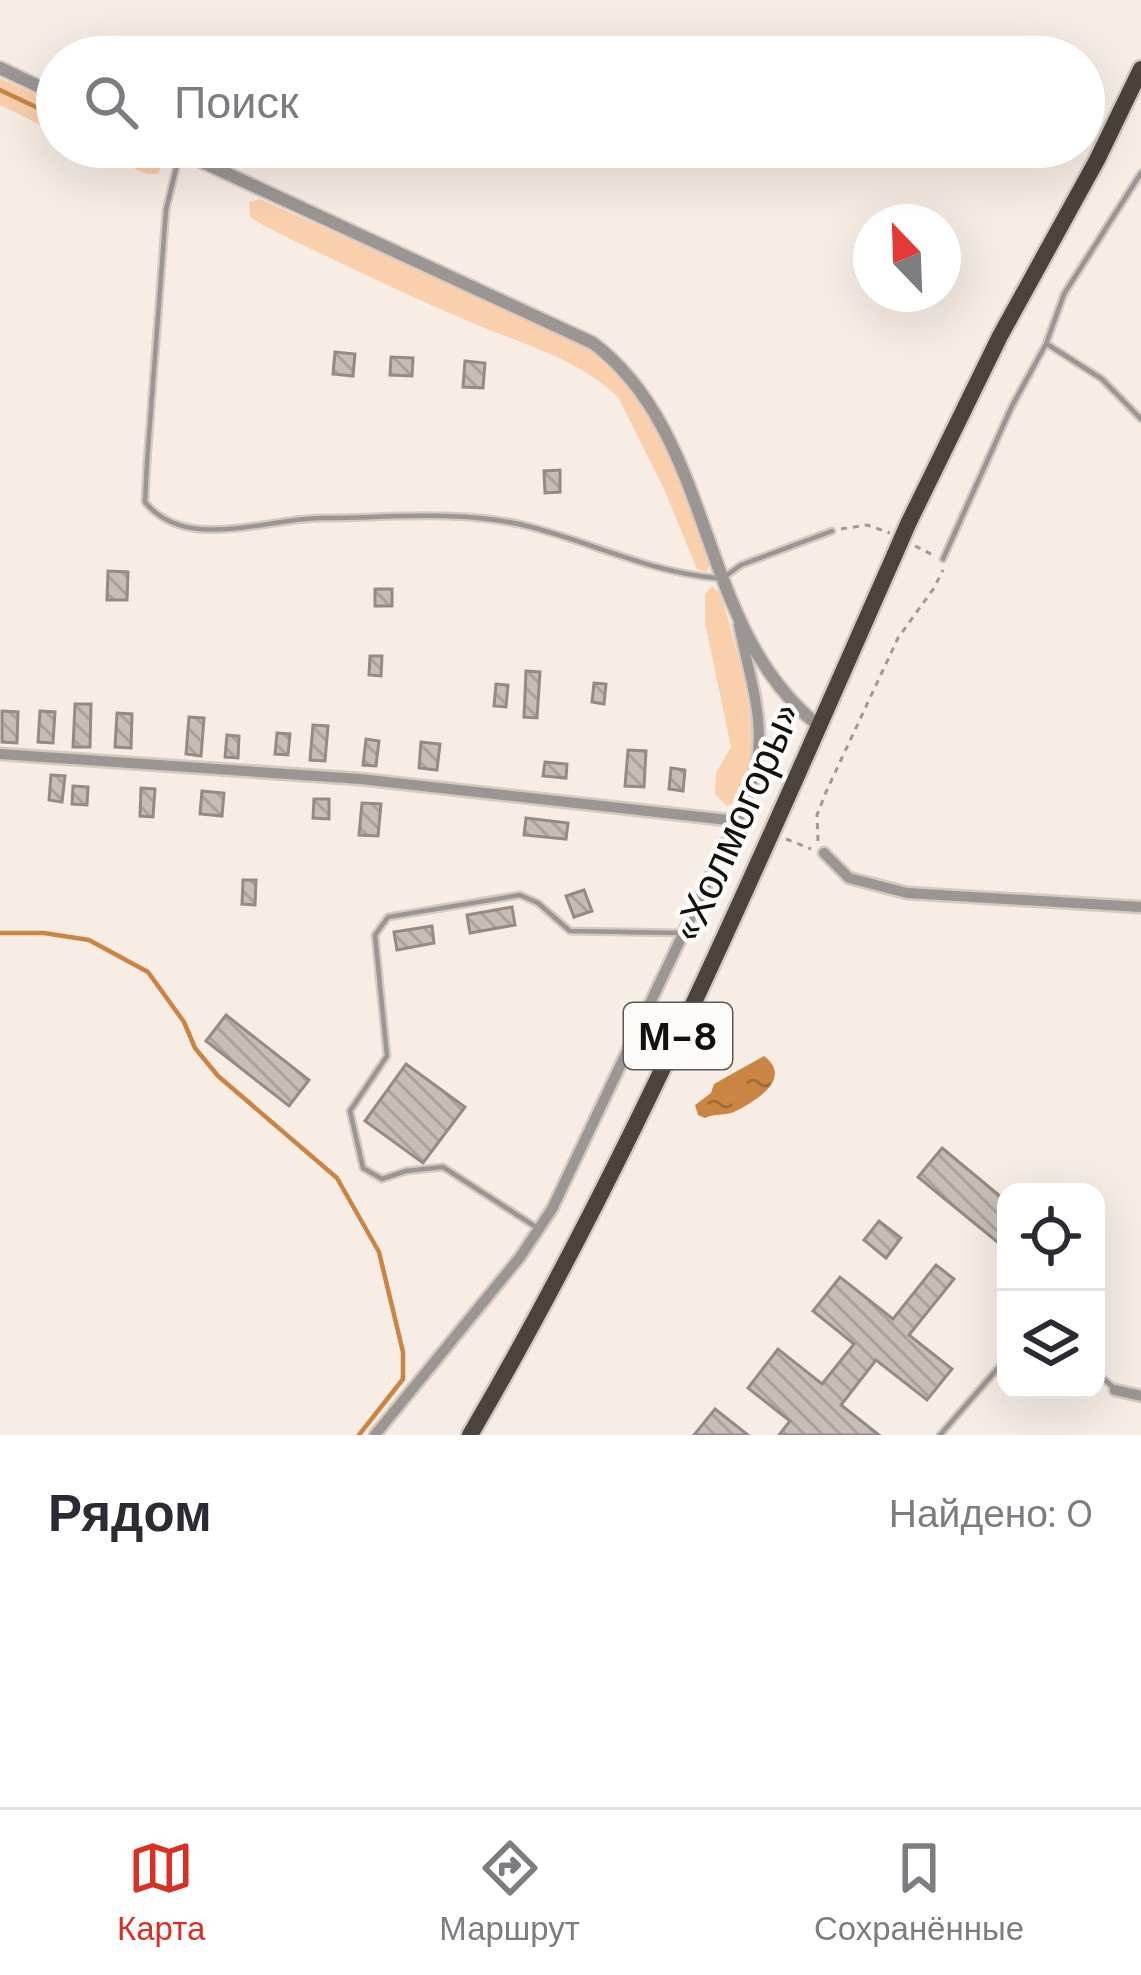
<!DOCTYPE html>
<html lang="ru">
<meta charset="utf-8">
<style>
body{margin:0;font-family:"DM Sans",sans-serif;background:#f2f2f3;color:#2b2b33}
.controls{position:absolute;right:36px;bottom:36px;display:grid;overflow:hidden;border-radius:24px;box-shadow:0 12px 48px #0002}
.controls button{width:108px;height:108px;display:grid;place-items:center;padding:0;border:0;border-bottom:3px solid #e1e1e2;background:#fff;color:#2b2b33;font:60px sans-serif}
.compass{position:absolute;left:853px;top:204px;width:108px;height:108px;border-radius:50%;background:#fff;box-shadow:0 12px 48px #0002;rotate:337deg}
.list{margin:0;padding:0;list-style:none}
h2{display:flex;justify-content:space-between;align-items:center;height:156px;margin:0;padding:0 48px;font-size:51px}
h2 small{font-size:39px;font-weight:400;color:#7c7c81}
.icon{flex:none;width:66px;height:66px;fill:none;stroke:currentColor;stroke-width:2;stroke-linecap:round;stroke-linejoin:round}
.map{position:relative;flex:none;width:1141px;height:1435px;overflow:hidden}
.search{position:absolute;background:#fff;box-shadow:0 12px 48px #0002;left:36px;right:36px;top:36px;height:132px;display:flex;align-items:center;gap:30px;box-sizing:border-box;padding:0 42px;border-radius:66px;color:#7c7c81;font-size:45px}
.sheet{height:372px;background:#fff}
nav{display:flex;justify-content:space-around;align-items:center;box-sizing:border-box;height:168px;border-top:3px solid #e1e1e2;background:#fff;font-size:33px;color:#7c7c81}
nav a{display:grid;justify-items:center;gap:6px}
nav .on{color:#d93025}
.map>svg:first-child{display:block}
.green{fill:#facfab}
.water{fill:url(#water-ripples)}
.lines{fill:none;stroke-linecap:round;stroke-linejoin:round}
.stream{stroke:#ca8443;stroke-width:4.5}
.building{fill:url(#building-back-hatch);stroke:#958b84;stroke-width:3}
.service-casing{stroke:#d4cac2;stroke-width:9}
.minor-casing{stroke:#d4cac2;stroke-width:15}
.tertiary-casing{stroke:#d4cac2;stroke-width:16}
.trunk-casing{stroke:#d4cac2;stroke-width:21}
.path{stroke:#a19992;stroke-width:3;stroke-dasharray:6 6;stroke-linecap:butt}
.service{stroke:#9b9693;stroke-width:4.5}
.minor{stroke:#9b9693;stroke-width:10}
.tertiary{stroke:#9b9693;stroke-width:12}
.trunk{stroke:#4b433c;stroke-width:16}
.trunk-bridge-casing{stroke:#d4cac2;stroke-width:21;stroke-linecap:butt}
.trunk-bridge{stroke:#4b433c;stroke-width:16}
.labels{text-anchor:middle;stroke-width:9;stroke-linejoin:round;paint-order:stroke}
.shield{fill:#fefcfa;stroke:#5a5754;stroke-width:3}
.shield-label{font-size:39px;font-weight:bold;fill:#14100d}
.street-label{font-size:42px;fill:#14100d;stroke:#fefcfa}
</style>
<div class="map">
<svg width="1141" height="1435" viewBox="0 0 1141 1435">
<defs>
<pattern id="water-ripples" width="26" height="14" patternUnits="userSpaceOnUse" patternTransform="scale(3)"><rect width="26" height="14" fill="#ca8443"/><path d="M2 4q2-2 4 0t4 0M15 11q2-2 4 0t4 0" fill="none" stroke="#a36b36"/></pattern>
<pattern id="building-back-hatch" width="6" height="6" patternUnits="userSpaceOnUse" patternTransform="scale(3)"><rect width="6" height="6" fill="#c7bdb5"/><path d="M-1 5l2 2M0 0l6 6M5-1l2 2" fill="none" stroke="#aaa19a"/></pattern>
</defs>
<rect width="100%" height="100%" fill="#f8ede4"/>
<!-- green -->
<g class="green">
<polygon points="0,78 57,104 57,133 0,105"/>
<polygon points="87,147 148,147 162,164 158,174 147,174"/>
<path d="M260,199l308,138c13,8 28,16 40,25 46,39 81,145 103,201l-5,9 -9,-3 -33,-80 -46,-92c-40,-39 -100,-54 -150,-76 -70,-30 -137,-62 -205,-96l-13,-8 -1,-15z"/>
<path d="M712,586l9,8c11,42 61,191 6,212l-12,-12 1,-21 15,-26 -26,-124v-29z"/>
</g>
<!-- water -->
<path class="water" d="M764,1056c30,23 -9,45 -30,56 -10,4 -19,1 -29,6l-7,-3 -3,-10 16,-12 3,-9z"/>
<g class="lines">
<!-- stream -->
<g class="stream">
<polyline points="0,90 57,117"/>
<polyline points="120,147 146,159"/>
<polyline points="0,933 44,933 89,940 148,972 184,1022 195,1048 218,1076 337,1178 379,1252 403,1352 403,1379 359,1435"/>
</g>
</g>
<!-- building -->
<g class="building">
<polygon points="335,352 355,354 353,376 333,374"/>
<polygon points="391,357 413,358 412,376 390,375"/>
<polygon points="465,361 485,363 483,388 463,387"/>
<polygon points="560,470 560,492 545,493 544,471"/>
<polygon points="108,571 128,572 127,600 107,600"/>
<rect x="375" y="589" width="17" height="17"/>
<polygon points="370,656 382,656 381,676 369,675"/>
<polygon points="526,671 540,672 537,718 524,717"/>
<polygon points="594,683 606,684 604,704 592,702"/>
<polygon points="496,684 508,685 506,707 494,706"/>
<polygon points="75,704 91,704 90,747 73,747"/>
<polygon points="2,711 18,712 17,743 2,742"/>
<polygon points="40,711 55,712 53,743 38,742"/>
<polygon points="117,713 132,714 131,748 115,747"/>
<polygon points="189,717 204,718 201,756 186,754"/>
<polygon points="313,725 328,726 325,761 310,760"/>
<polygon points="277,733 290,734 288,755 275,754"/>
<polygon points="227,735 239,736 238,758 225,757"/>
<polygon points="366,739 379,741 376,766 363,765"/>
<polygon points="421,742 440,744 437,770 419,768"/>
<polygon points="628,750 646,751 644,787 625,786"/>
<polygon points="545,762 567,764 566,778 543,776"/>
<polygon points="671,768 685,770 683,791 669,789"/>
<polygon points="51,775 65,776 62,802 49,800"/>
<polygon points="73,786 88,787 87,805 72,804"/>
<polygon points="141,788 155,789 153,817 140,816"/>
<polygon points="202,791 224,793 222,816 200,814"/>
<polygon points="314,799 329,799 329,819 313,818"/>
<polygon points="362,803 381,804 378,836 359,835"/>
<polygon points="526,818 568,823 566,839 524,835"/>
<polygon points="243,880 256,880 255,905 242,904"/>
<polygon points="584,890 592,911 574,917 566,896"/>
<polygon points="512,907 515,925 470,933 467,915"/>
<polygon points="432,926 434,943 397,950 394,932"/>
<polygon points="226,1015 309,1080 289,1106 206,1041"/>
<polygon points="406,1064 465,1107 423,1163 365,1121"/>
<polygon points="942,1148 1006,1201 1006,1249 918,1177"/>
<polygon points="879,1221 901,1238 886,1258 864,1240"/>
<polygon points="936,1265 954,1279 909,1335 952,1369 927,1400 876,1360 841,1405 879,1435 779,1435 790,1421 748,1388 778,1349 822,1384 854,1344 813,1311 840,1277 893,1319"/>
<polygon points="715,1409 748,1435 694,1435"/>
</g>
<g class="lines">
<!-- service casing -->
<g class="service-casing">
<g id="service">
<path d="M180,152l-14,58 -19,252 -2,40c40,50 120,17 175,16 69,0 144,-9 211,9 62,16 122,46 186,51"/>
<polyline points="1047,344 1102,379 1141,419"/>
<polyline points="943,559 1012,406 1046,344 1064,294 1141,173"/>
<polyline points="727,575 741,565 832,531"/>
<polyline points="539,1229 443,1167 406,1171 382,1179 363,1168 350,1111 387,1056 375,935 388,917 520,895 538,903 570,931 680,933"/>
<polyline points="1096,1372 1114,1388"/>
<polyline points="940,1435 1006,1359"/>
</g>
</g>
<!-- minor casing -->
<g class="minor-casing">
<g id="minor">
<polyline points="0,754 360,779 737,821"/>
<polyline points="824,853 849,878 907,893 1141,907"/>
<polyline points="1115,1390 1141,1396"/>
<path d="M375,1435l145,-178 32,-48 192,-403c29,-68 9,-112 -5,-181"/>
</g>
</g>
<!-- tertiary casing -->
<g class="tertiary-casing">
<g id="tertiary">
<polyline points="0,68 57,95"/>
<path d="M170,147l423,196c125,95 102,286 226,383"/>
</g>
</g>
<!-- trunk casing -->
<g class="trunk-casing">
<g id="trunk">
<polyline points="908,524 1000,336 1097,160 1141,69"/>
<path d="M470,1435c165,-282 293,-583 425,-881"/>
</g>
</g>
<!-- path -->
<g class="path">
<polyline points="841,529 867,525 890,533"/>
<polyline points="915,546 933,555"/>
<polyline points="786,839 811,849"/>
<polyline points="818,841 817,815 826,792 898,638 934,588 943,570"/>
</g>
<!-- service -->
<use href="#service" class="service"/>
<!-- minor -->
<use href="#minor" class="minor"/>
<!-- tertiary -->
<use href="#tertiary" class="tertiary"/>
<!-- trunk -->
<use href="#trunk" class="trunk"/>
<!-- trunk-bridge casing -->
<g class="trunk-bridge-casing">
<polyline id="trunk-bridge" points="895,554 908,524"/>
</g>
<!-- trunk-bridge -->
<use href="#trunk-bridge" class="trunk-bridge"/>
</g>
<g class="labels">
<!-- shield labels -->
<rect class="shield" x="624" y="1003" width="108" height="66" rx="9"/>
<g class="shield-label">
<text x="678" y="1050">М-8</text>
</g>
<!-- street labels -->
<g class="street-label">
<text transform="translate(736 822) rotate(-66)" y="15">«Холмогоры»</text>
</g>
</g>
</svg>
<div class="controls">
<button><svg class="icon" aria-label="locate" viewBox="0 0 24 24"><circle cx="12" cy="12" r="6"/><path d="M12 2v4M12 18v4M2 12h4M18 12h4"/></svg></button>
<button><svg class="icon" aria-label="layers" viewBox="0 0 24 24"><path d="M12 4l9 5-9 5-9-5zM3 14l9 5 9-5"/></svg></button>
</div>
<svg class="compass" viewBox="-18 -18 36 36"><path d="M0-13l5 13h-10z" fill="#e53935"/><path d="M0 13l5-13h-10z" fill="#7c7c81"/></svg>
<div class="search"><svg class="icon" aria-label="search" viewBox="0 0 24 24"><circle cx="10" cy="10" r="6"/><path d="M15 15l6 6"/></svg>Поиск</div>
</div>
<section class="sheet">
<h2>Рядом<small>Найдено: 0</small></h2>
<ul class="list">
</ul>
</section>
<nav>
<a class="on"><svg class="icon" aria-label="map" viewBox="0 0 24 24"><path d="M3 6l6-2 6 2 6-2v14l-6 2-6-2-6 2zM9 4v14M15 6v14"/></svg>Карта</a>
<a><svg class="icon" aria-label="directions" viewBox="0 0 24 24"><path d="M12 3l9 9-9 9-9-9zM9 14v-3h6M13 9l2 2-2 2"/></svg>Маршрут</a>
<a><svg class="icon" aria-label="saved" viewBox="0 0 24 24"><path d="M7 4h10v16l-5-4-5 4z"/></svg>Сохранённые</a>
</nav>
